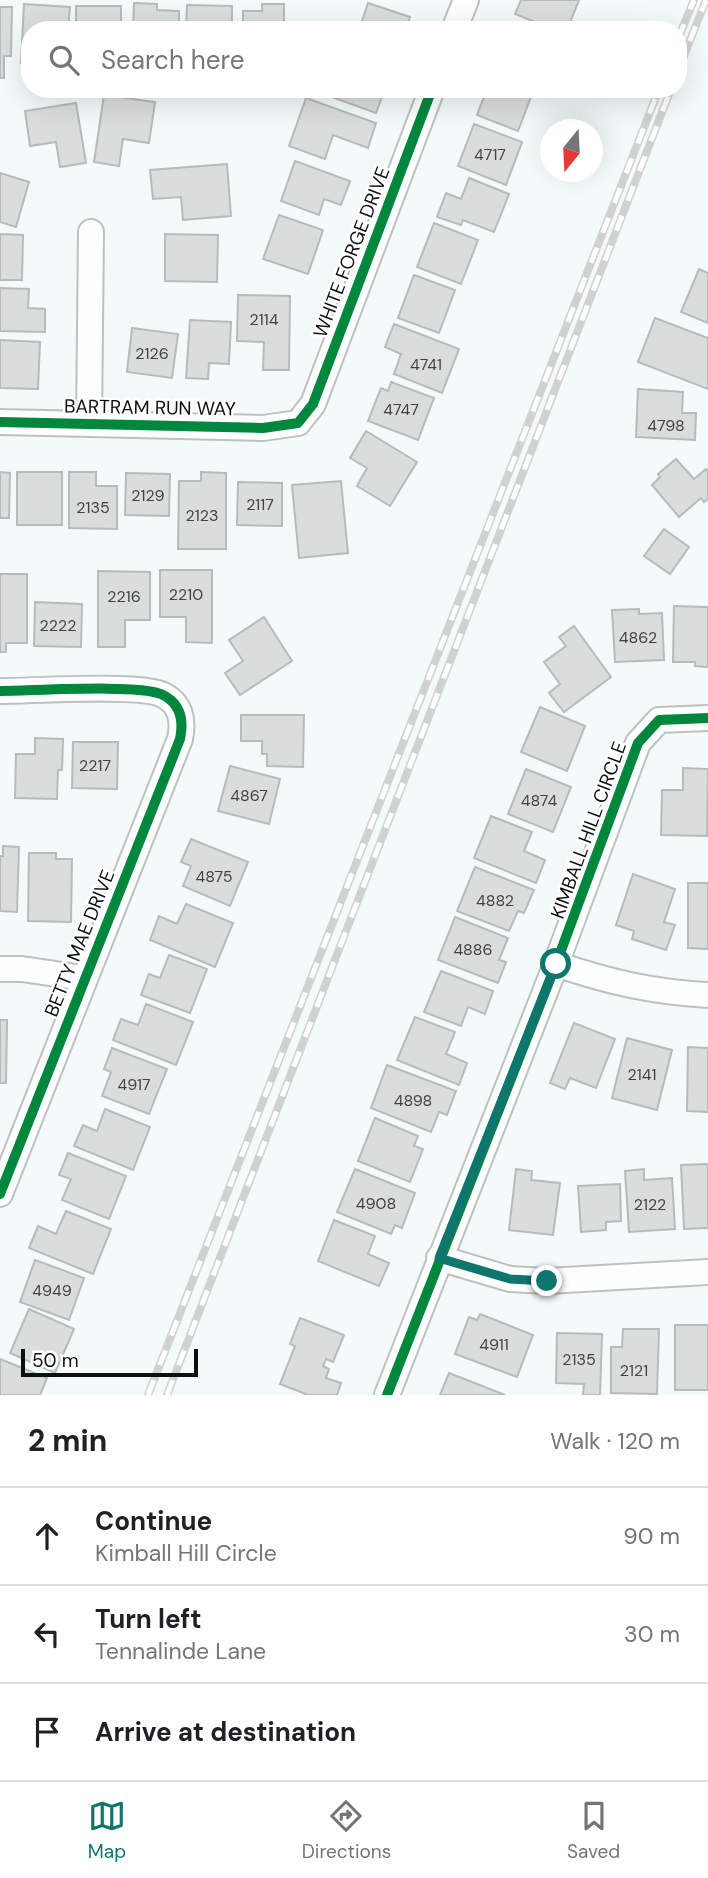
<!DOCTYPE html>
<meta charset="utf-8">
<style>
body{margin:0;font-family:"DM Sans",sans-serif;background:#f6f6f6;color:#202124}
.compass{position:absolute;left:540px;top:119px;width:63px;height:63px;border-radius:50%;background:#fff;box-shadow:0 7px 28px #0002;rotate:198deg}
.scale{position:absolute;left:21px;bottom:18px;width:177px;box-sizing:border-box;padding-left:7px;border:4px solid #0c1110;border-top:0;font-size:19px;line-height:24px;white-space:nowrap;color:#0c1110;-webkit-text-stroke:5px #fff;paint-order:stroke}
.stop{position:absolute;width:21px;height:21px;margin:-16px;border:5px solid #0f766e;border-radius:50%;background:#fff}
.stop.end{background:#0f766e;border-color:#fff;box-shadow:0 2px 7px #0008}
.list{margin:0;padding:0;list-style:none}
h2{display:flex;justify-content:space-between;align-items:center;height:91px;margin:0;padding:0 28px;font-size:30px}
h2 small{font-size:23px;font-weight:400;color:#757577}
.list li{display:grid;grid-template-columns:46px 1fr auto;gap:21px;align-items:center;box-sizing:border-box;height:98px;padding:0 28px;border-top:2px solid #e0e0e0}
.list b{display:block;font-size:26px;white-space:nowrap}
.list p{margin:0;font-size:23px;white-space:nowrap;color:#757577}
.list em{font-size:23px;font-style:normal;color:#757577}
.icon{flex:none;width:38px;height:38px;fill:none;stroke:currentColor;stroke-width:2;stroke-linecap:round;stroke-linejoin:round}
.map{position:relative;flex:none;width:708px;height:1395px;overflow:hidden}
.search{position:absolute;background:#fff;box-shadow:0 7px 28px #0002;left:21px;right:21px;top:21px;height:77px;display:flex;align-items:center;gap:18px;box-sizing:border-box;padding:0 24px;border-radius:28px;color:#757577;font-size:26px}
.sheet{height:385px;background:#fff}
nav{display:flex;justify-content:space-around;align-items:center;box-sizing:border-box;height:98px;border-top:2px solid #e0e0e0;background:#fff;font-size:19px;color:#757577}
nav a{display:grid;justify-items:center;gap:4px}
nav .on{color:#0f766e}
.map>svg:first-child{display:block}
.building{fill:#d9dedd;stroke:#b6bbbb;stroke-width:2}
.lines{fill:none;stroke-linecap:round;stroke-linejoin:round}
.street-casing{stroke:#bdc2c1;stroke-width:28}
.street{stroke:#fdfefe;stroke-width:24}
.rail-casing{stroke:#d0d2d2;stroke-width:8}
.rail{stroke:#fff;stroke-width:5;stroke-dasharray:16;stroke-linecap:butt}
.cycleway-casing{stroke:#fff;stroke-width:15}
.cycleway{stroke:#00873e;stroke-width:10}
.route{stroke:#0f766e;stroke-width:9}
.labels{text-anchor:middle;stroke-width:5;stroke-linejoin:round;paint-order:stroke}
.number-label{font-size:16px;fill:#3f4443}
.street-label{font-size:19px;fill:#0c1110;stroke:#fff}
</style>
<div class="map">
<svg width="708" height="1395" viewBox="0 0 708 1395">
<rect width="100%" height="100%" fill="#f3faf9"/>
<!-- building -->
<g class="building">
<polygon points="521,0 579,0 567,30 555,30 515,14"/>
<polygon points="134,3 157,4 157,10 179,11 179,30 133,30"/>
<polygon points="368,3 410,17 406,30 359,30"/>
<polygon points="24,4 70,7 68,30 30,30 30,64 21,63"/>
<polygon points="262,4 284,4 284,30 243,30 243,11 262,11"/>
<polygon points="187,5 232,6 232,30 186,30"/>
<rect x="76" y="6" width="45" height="24"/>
<polygon points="0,7 12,7 11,56 4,56 4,78 0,78"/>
<polygon points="328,89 385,89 376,113 326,95"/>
<polygon points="487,89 534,89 518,131 477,115"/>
<polygon points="104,95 155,102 149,143 123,139 119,166 94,162"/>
<polygon points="306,98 376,123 368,148 333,135 325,159 289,146"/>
<polygon points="76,103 86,163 60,167 56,142 30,146 25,111"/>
<polygon points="474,124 522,142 506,185 458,166"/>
<polygon points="295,161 350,181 341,205 324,199 319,215 281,201"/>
<polygon points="227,164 231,216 183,220 181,197 153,199 150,170"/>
<polygon points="0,173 29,182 16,227 0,222"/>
<polygon points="469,178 509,194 494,232 463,220 461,225 437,217 446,193 461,199"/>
<polygon points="279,215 323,230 308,274 263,259"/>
<polygon points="434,223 478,240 461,284 417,267"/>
<polygon points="0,234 23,235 22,280 0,280"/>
<polygon points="165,234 218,235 217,282 165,281"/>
<polygon points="699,269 708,273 708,323 681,312"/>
<polygon points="414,275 455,290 439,333 398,318"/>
<polygon points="0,288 29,289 28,308 45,309 45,332 0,331"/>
<polygon points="238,295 290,296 289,370 263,370 264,342 237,341"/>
<polygon points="655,318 708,338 708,389 638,362"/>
<polygon points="190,320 231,322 229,364 209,363 208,379 186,378"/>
<polygon points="394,324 459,349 442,393 394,374 401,354 385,347"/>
<polygon points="132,328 178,334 172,378 127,372"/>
<polygon points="0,340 40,342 38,389 0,388"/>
<polygon points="391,382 434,398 418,440 368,421 381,388 388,391"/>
<polygon points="638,389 683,392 682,413 696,413 695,440 636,437"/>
<polygon points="366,431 417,462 390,506 357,486 367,468 350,458"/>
<polygon points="676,459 694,479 706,469 708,472 708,499 704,502 701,498 679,517 652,485 660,477 658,474"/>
<polygon points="0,472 10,473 9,518 0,518"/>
<rect x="17" y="472" width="45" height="53"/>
<polygon points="69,472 96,472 96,486 117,486 117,529 69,528"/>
<polygon points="201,472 226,473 226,549 178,549 179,481 201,481"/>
<polygon points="126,473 170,474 169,516 125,515"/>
<polygon points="341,481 348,553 299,558 292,485"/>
<polygon points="238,482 282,483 282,526 237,525"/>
<polygon points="664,529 689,547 670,574 644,556"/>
<polygon points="160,570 212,570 212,643 186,642 186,617 160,617"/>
<polygon points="98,571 150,572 150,620 125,620 125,647 98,647"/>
<polygon points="0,574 27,574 27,643 6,643 6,652 0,652"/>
<polygon points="35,602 82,604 81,647 34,646"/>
<polygon points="674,606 708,607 708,667 695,666 695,662 673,662"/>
<polygon points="639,609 639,614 662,613 664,660 615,662 612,610"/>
<polygon points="264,617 292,661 240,695 225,673 243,661 229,640"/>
<polygon points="574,626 611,677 564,712 549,693 560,684 544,662 566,646 559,637"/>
<polygon points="540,707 585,726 567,771 521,752"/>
<polygon points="241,715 304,715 303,767 267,766 267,754 262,754 262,741 241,741"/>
<polygon points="35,738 63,739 62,770 58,770 57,799 15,798 16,754 35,754"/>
<polygon points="73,742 118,742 117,789 72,788"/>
<polygon points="230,766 280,779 269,824 218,811"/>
<polygon points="683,768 708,769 707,836 661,835 662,790 683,790"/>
<polygon points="526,769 571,787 553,832 508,814"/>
<polygon points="491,816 532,832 524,851 545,860 536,883 474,858"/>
<polygon points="191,839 248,862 230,906 183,886 191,866 181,862"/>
<polygon points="3,846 19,847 17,912 0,911 0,856 3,856"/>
<polygon points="29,853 56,853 56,859 72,859 71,922 28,921"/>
<polygon points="475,867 534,890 524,913 518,911 509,931 457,911"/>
<polygon points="633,874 675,889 664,922 675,925 666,950 632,939 634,931 616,925"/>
<polygon points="688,883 708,883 708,949 688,948"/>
<polygon points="186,904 233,923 215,967 150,940 159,916 177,924"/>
<polygon points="455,917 508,938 499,960 506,962 498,983 438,960"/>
<polygon points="169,955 207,969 190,1013 141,995 149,974 160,978"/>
<polygon points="441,971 493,991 485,1014 468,1007 461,1026 424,1012"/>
<polygon points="146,1004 193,1022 176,1065 113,1040 121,1019 138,1025"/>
<polygon points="415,1017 455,1032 446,1054 467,1063 459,1085 397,1060"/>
<polygon points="0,1020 7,1020 6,1083 0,1083"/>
<polygon points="574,1023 615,1039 596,1088 570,1078 565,1089 550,1083"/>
<polygon points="627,1038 672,1050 657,1110 612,1098"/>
<polygon points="688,1047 708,1048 708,1112 687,1111"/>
<polygon points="112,1048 167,1069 149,1114 102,1096 111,1072 104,1069"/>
<polygon points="387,1065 456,1091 447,1115 439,1112 431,1132 371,1108"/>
<polygon points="105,1109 150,1127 133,1170 74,1146 83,1125 97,1131"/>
<polygon points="375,1118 418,1136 414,1146 423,1149 410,1182 358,1161"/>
<polygon points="68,1153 126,1176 109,1219 62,1200 71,1179 59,1175"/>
<polygon points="708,1164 708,1228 684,1229 681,1165"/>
<polygon points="355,1169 415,1193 402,1228 395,1225 391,1234 337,1212"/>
<polygon points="516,1169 532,1171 531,1180 560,1183 553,1235 509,1230"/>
<polygon points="644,1169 644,1180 672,1178 675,1229 629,1232 625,1171"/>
<polygon points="620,1184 621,1221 606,1222 606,1230 581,1232 578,1186"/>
<polygon points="66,1211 111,1229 93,1274 29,1248 38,1226 56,1234"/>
<polygon points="334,1220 375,1236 368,1254 389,1263 379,1286 318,1261"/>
<polygon points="35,1260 84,1278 69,1320 20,1302"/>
<polygon points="29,1309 74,1329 55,1373 10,1353"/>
<polygon points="480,1314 533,1335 517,1377 455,1354 469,1317 477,1320"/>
<polygon points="300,1318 344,1335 333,1362 326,1359 323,1366 329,1369 326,1378 341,1383 337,1395 308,1395 280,1384 295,1346 290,1344"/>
<rect x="675" y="1325" width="33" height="65"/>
<polygon points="623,1329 659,1329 657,1394 611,1393 611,1347 622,1347"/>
<polygon points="557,1333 602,1334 600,1395 583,1395 584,1384 556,1383"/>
<polygon points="0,1359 47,1378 40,1395 0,1395"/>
<polygon points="449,1373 505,1395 440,1395"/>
</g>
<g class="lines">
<!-- street casing -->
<g class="street-casing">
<g id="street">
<polyline points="454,30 466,0"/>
<polyline points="0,422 263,428 298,423 313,404 432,89"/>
<polyline points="89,423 91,232"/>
<path d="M0,691c32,0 137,-7 161,3 20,9 23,26 19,45l-180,455"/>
<path d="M556,964c53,18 96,28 152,31"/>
<polyline points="0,969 22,969 83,978"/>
<polyline points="439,1258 510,1279 547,1281 708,1272"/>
<polyline points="387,1395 556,964 638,743 659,720 708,718"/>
</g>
</g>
<!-- street -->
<use href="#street" class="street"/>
<!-- rail casing -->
<g class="rail-casing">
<g id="rail">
<polyline points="678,39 694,0"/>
<polyline points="678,71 706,0"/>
<polyline points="148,1395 659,89"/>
<polyline points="167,1395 671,89"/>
</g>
</g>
<!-- rail -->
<use href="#rail" class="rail"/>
<!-- cycleway casing -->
<g class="cycleway-casing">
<g id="cycleway">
<polyline points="0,422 263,428 298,423 313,404 432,89"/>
<path d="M0,691c32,0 137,-7 161,3 20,9 23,26 19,45l-180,455"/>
<polyline points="387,1395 556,964 638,743 659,720 708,718"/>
</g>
</g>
<!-- cycleway -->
<use href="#cycleway" class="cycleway"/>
</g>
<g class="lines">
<!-- route -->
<polyline class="route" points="547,1281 510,1279 439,1258 556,964"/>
</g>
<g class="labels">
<!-- number labels -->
<g class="number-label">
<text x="490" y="160">4717</text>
<text x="264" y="325">2114</text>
<text x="152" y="359">2126</text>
<text x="426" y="370">4741</text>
<text x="401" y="415">4747</text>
<text x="666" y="431">4798</text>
<text x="148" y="501">2129</text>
<text x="260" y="510">2117</text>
<text x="93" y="513">2135</text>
<text x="202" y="521">2123</text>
<text x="186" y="600">2210</text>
<text x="124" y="602">2216</text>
<text x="58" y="631">2222</text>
<text x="638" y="643">4862</text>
<text x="95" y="771">2217</text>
<text x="249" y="801">4867</text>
<text x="539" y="806">4874</text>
<text x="214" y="882">4875</text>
<text x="495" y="906">4882</text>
<text x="473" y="955">4886</text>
<text x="642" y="1080">2141</text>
<text x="134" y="1090">4917</text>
<text x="413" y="1106">4898</text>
<text x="376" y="1209">4908</text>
<text x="650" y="1210">2122</text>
<text x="52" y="1296">4949</text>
<text x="494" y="1350">4911</text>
<text x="579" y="1365">2135</text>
<text x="634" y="1376">2121</text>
</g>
<!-- street labels -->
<g class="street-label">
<text transform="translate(351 252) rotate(-69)" y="7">WHITE FORGE DRIVE</text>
<text transform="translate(150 407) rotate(1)" y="7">BARTRAM RUN WAY</text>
<text transform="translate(588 830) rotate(-70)" y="7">KIMBALL HILL CIRCLE</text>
<text transform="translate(79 943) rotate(-68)" y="7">BETTY MAE DRIVE</text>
</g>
</g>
</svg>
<svg class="compass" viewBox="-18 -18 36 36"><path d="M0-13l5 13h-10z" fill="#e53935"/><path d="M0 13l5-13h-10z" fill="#757577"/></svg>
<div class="scale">50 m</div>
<div class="stop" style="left:556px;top:964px"></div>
<div class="stop end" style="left:547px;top:1281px"></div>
<div class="search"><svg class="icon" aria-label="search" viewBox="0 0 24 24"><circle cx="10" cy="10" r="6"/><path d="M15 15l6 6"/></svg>Search here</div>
</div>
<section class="sheet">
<h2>2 min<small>Walk · 120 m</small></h2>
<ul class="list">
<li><svg class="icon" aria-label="ahead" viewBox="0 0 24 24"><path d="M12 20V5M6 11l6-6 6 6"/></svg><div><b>Continue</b><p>Kimball Hill Circle</p></div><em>90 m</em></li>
<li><svg class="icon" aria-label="left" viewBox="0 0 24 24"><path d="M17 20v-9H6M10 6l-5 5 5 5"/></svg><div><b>Turn left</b><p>Tennalinde Lane</p></div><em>30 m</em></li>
<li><svg class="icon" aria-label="arrive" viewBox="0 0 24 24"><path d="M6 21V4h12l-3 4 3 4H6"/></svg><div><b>Arrive at destination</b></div></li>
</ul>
</section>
<nav>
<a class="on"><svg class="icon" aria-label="map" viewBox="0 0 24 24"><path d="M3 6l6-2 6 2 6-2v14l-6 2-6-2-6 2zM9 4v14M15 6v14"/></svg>Map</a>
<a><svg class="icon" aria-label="directions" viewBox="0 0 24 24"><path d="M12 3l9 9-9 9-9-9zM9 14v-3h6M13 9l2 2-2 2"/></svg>Directions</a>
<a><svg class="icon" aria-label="saved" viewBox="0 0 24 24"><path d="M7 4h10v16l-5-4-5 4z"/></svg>Saved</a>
</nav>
